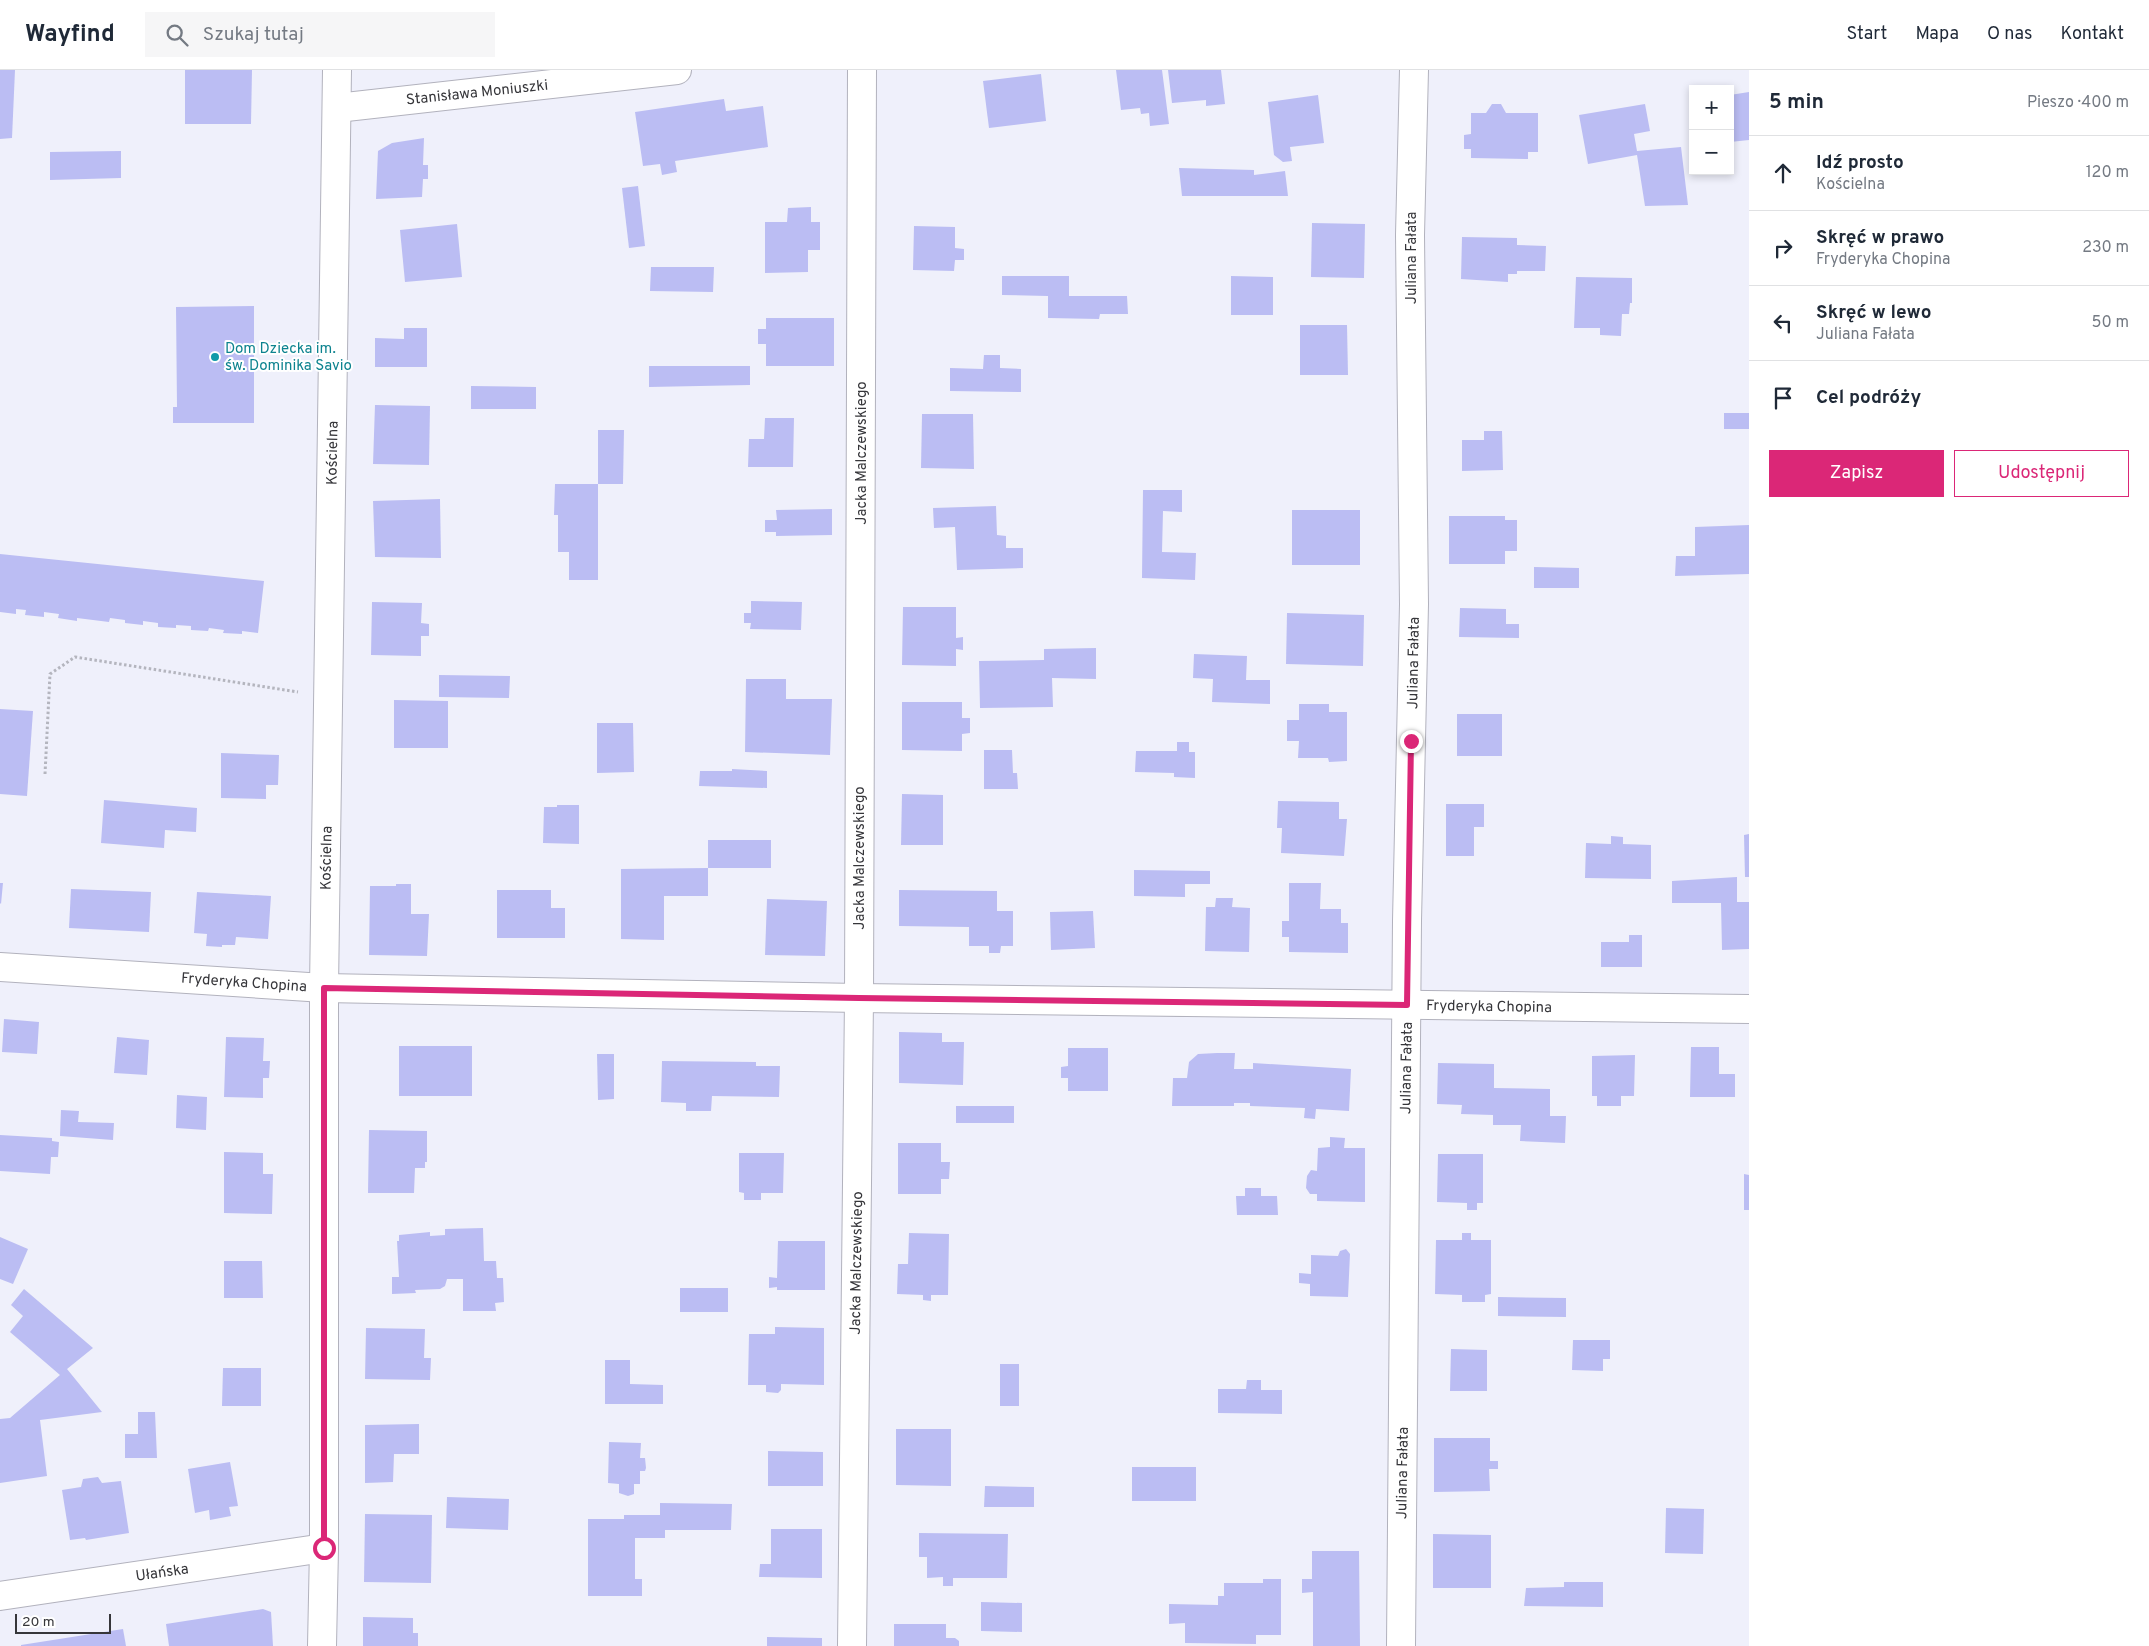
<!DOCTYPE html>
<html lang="pl">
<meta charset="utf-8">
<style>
body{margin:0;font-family:Overpass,sans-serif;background:#f6f6f7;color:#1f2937}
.controls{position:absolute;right:15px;top:15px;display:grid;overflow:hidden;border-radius:0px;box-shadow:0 2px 8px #0003}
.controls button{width:45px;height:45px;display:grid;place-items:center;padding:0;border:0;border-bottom:1px solid #e0e1e3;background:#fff;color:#1f2937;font:25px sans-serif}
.scale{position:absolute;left:15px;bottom:12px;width:96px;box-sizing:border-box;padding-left:5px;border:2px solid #36363a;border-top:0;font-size:14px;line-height:18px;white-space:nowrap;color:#36363a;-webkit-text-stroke:4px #fff;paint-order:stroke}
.stop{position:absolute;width:15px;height:15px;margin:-11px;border:4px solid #db2777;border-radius:50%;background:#fff}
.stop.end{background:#db2777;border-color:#fff;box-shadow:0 1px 5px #0008}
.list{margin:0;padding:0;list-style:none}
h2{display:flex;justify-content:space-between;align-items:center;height:65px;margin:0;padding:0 20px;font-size:21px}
h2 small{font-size:16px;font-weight:400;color:#747a83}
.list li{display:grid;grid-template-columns:32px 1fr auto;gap:15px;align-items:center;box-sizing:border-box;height:75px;padding:0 20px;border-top:1px solid #e0e1e3}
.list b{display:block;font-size:19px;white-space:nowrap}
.list p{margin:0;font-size:16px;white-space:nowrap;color:#747a83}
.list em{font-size:16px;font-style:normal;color:#747a83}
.actions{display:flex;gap:10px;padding:15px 20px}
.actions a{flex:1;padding:11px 0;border:1px solid #db2777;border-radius:0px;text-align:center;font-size:18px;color:#db2777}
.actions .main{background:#db2777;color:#fff}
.icon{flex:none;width:28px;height:28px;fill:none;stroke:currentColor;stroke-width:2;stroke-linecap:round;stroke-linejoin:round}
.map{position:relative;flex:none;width:1749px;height:1576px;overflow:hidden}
header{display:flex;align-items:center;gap:30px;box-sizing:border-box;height:70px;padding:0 25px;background:#fff;border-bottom:1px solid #e0e1e3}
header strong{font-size:24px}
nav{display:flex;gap:28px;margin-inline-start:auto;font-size:18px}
.search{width:350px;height:45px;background:#f6f6f7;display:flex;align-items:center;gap:12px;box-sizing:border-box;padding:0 18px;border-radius:0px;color:#747a83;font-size:19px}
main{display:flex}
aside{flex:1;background:#fff}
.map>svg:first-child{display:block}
.building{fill:#bbbdf3}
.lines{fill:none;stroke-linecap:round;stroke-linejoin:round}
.minor-casing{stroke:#b2b2bd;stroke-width:30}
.path{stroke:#b4b5be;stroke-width:3;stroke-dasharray:2.5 2.5;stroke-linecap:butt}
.minor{stroke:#fff;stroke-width:28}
.route{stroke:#db2777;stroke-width:6}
.culture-dot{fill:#0f9aa8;stroke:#fff;stroke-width:2}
.labels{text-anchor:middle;stroke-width:4;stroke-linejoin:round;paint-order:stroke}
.street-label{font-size:15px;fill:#36363a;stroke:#fff}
.culture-label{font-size:15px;fill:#0d838f;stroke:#fff;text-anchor:start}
</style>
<header>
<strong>Wayfind</strong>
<div class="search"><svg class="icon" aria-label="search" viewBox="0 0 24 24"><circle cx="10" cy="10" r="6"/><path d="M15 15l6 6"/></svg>Szukaj tutaj</div>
<nav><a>Start</a><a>Mapa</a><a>O nas</a><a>Kontakt</a></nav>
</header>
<main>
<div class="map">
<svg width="1749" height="1576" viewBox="0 0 1749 1576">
<rect width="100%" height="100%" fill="#eff0fb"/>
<!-- building -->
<g class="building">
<polygon points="0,0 15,0 12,68 0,69"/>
<polygon points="185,0 252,0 251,54 185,54"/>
<polygon points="1116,0 1162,0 1169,54 1150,56 1149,43 1141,44 1140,38 1121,40"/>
<polygon points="1168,0 1221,0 1225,34 1206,36 1206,30 1172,33"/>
<polygon points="1041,4 1046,51 989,58 983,11"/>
<polygon points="1749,22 1749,70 1730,72 1730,25"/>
<polygon points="1318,25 1324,73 1290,77 1292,91 1283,92 1274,85 1268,32"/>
<polygon points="724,29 726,41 763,36 768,77 675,91 677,102 662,105 660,94 643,96 635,42"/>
<polygon points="1492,34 1501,34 1506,43 1538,43 1538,82 1528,82 1528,89 1471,88 1471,79 1464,79 1464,65 1471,64 1471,43 1486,43"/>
<polygon points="1645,34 1650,61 1634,64 1637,81 1681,77 1688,135 1645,136 1637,85 1588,94 1579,45"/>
<polygon points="424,68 423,95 428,95 428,109 423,109 422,127 376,129 378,81 392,73"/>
<polygon points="121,81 121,108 50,110 50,82"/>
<polygon points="1179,98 1254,100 1254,105 1285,101 1288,126 1182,126"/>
<polygon points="638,116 645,176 629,178 622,118"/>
<polygon points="811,137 811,152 820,152 820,180 808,180 808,202 765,203 765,152 787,152 788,138"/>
<polygon points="1312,153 1365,154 1364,208 1311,207"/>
<polygon points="457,154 462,207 405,212 400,160"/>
<polygon points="914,156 955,157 955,178 964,179 964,190 955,190 954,201 913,200"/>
<polygon points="1462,167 1517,168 1517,175 1546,176 1545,201 1517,201 1517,204 1508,204 1508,212 1461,209"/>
<polygon points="651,197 714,197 713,222 650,221"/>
<polygon points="1002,206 1069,206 1069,226 1127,226 1128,244 1100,244 1099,249 1048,248 1048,226 1002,225"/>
<polygon points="1231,206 1273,207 1273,245 1231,245"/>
<polygon points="1576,207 1632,208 1632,233 1630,233 1629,244 1622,244 1621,266 1600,265 1600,258 1574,258"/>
<polygon points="254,236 254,353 173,353 173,337 177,337 176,237"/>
<polygon points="766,248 834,248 834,296 766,296 766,274 758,274 758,259 766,259"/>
<polygon points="1300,255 1347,255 1348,305 1300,305"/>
<polygon points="404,258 427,258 427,297 375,297 375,268 404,269"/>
<polygon points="984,285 1000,285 1000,298 1021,299 1021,322 950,321 950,298 983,299"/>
<polygon points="649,296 750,296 750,315 649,317"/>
<polygon points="471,316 536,317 536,339 471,339"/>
<polygon points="375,335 430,336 429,395 373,394"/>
<rect x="1724" y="343" width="25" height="16"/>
<polygon points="922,344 973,344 974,399 921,398"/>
<polygon points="765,348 794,348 793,397 748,397 749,369 764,369"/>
<polygon points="598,360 624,360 623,414 598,414"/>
<polygon points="1484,361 1502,361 1503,400 1462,401 1462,370 1484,370"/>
<polygon points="555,414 598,414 598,510 569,510 569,482 558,482 558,445 554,445"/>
<polygon points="1143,420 1182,420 1182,442 1163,441 1162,482 1196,483 1195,510 1142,508"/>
<polygon points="440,429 441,488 375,487 373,431"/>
<polygon points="996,436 997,465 1006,466 1006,478 1023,478 1023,498 957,500 955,457 934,458 933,438"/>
<polygon points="832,439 832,465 776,466 776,462 765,462 765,450 777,450 776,440"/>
<rect x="1292" y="440" width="68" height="55"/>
<polygon points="1449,446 1505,446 1505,450 1517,450 1517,481 1505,481 1505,494 1449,494"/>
<polygon points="1749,455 1749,504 1675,506 1676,486 1695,486 1695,457"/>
<polygon points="0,484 264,511 258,563 242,561 242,564 223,563 224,560 209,558 208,561 191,560 191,556 176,555 176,558 158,557 158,553 143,551 143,555 125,553 125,550 110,548 109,552 77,548 77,551 58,548 59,544 44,542 44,547 25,545 26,540 16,539 16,544 0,542"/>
<polygon points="1534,497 1579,498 1579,518 1534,518"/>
<polygon points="751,531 802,532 801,560 750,559 751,553 744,553 744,543 751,543"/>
<polygon points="372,532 422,533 421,553 429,554 429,566 421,566 421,586 371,585"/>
<polygon points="903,537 956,537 956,568 963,567 963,580 956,579 956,596 902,595"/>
<polygon points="1460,538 1506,539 1506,554 1519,554 1519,568 1459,567"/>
<polygon points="1287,543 1364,545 1363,596 1286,594"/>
<polygon points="1096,578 1096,609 1052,608 1053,637 980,638 979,591 1044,590 1044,579"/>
<polygon points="1194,584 1247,586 1246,610 1270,610 1270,634 1212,632 1213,609 1193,608"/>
<polygon points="439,605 510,606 509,628 439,627"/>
<polygon points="746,609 786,609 786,629 832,629 830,685 745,682"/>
<polygon points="394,630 448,631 448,678 394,678"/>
<polygon points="902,632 962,632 962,648 970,648 970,663 962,664 962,681 902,680"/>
<polygon points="1299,634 1329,634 1329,642 1347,642 1347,691 1329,692 1328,688 1298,688 1299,671 1287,671 1287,650 1299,650"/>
<polygon points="0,639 33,641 27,726 0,724"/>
<rect x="1457" y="644" width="45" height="42"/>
<polygon points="597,653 633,653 634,702 597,703"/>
<polygon points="1177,672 1189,672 1189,682 1195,682 1195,708 1174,707 1174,703 1135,702 1136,681 1177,681"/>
<polygon points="984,680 1012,680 1013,703 1017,703 1018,719 984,719"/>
<polygon points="221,683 279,685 278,715 266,715 266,729 221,728"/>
<polygon points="732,699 767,701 767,718 699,716 700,701 732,701"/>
<polygon points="902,724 943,725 943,775 901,775"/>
<polygon points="104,730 197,738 196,762 165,760 164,778 101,773"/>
<polygon points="1278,731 1339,732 1339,749 1347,749 1344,786 1281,783 1282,758 1277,758"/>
<polygon points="1446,734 1484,734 1484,757 1474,757 1474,786 1446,786"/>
<polygon points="557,735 579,735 579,774 543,773 544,737 557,737"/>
<polygon points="1749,764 1749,807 1745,807 1744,765"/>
<polygon points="1611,766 1623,767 1623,774 1651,775 1651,809 1585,808 1586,773 1611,774"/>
<rect x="708" y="770" width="63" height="28"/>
<polygon points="708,798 708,826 664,826 664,870 621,869 621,799"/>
<polygon points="1134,800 1210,801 1210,814 1185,814 1185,827 1134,826"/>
<polygon points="1737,807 1737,832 1749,832 1749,879 1722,880 1721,833 1672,833 1672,811"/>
<polygon points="0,813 3,813 1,834 0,833"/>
<polygon points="1289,813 1321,813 1320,839 1341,839 1341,853 1348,853 1348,883 1289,882 1289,867 1282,867 1282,851 1289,851"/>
<polygon points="396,814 411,814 411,844 429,844 427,886 369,885 370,816 396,816"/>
<polygon points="71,819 151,822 149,862 69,858"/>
<polygon points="497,820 551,820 551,838 565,838 565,868 497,868"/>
<polygon points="899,820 997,821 997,841 1013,841 1013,876 1001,876 1000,883 989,883 989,876 969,876 969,857 899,856"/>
<polygon points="197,822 271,826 268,869 236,867 235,875 222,875 222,877 206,876 207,864 194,863"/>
<polygon points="1216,828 1233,828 1232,837 1250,838 1249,882 1205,881 1206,837 1215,837"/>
<polygon points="767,829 827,831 825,886 765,885"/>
<polygon points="1093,841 1095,878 1051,880 1050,842"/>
<polygon points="1629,865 1642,865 1642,897 1601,897 1601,872 1629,872"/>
<polygon points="4,949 39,952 37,984 2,982"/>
<polygon points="899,962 942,963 942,972 964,972 963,1015 899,1013"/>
<polygon points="117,967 149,970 147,1005 114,1003"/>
<polygon points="226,967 264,968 263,991 270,991 269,1008 263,1008 263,1028 224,1027"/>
<rect x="399" y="976" width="73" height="50"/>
<polygon points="1691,977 1719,977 1719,1004 1735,1004 1735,1027 1690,1027"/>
<polygon points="1068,978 1108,978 1108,1021 1068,1021 1068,1008 1061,1008 1061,997 1068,996"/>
<polygon points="1217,983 1235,983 1234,999 1253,999 1253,993 1351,999 1349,1041 1316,1039 1315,1049 1304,1048 1305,1038 1250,1036 1250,1033 1234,1033 1234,1036 1172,1036 1173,1008 1187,1008 1189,992 1198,984"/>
<polygon points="597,984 614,984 614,1029 598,1030"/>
<polygon points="1635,985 1634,1026 1621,1026 1621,1036 1597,1036 1597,1026 1592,1026 1592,986"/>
<polygon points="662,991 756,992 756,996 780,996 779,1027 712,1026 711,1041 686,1041 686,1033 661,1032"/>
<polygon points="1438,993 1494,994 1494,1018 1550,1019 1550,1046 1566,1046 1565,1073 1520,1071 1521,1055 1493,1055 1493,1045 1461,1044 1462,1035 1437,1034"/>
<polygon points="177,1025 207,1027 206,1060 176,1058"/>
<rect x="956" y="1036" width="58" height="17"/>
<polygon points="61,1040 79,1041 78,1052 114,1053 113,1070 60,1066"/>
<polygon points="369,1060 427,1061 427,1092 425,1092 425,1098 415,1098 414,1123 368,1123"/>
<polygon points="0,1065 52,1068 52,1071 59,1072 58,1087 51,1087 50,1104 0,1101"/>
<polygon points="1330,1067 1345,1068 1344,1078 1365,1078 1365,1132 1317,1131 1317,1124 1310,1124 1306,1118 1307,1106 1311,1100 1317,1101 1318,1078 1330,1077"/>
<polygon points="898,1073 941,1073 941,1092 950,1092 949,1109 941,1109 941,1124 898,1124"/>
<polygon points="224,1082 263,1083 263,1104 273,1104 272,1144 224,1143"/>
<polygon points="739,1083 784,1083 783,1123 761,1123 761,1130 744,1130 744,1123 739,1122"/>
<polygon points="1438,1084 1483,1084 1483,1133 1477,1133 1477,1140 1467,1140 1467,1133 1437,1132"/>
<polygon points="1744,1104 1749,1105 1749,1140 1744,1140"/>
<polygon points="1245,1118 1261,1118 1261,1126 1277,1126 1278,1145 1237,1145 1236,1126 1245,1126"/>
<polygon points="483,1158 484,1191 496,1191 497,1208 503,1208 504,1232 495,1233 496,1241 463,1241 463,1209 447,1209 445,1216 440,1219 415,1220 416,1223 392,1224 392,1207 399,1207 397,1171 399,1171 399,1165 430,1162 430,1166 445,1165 445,1159"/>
<polygon points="909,1163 949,1164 948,1225 931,1225 931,1231 923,1230 923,1225 897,1224 898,1194 908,1194"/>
<polygon points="1462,1163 1471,1163 1471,1170 1491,1170 1491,1224 1485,1225 1485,1232 1462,1232 1462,1225 1435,1224 1436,1170 1462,1170"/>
<polygon points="0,1167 28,1179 13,1214 0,1209"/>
<polygon points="778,1171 825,1171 825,1220 777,1220 777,1217 769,1218 769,1207 777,1208"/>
<polygon points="1346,1179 1350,1184 1348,1227 1310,1226 1310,1214 1299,1213 1299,1203 1311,1204 1311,1185 1338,1186 1340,1181"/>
<polygon points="224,1191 262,1191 263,1228 224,1228"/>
<rect x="680" y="1218" width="48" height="24"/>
<polygon points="24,1219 93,1278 67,1299 102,1342 40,1350 47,1406 0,1413 0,1349 10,1348 60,1305 10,1262 23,1246 11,1235"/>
<polygon points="1498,1227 1566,1228 1566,1247 1498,1246"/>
<polygon points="775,1257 824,1258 824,1315 781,1314 781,1320 778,1323 766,1322 766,1315 748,1315 749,1264 775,1264"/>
<polygon points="366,1258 425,1259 424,1288 431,1288 430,1310 365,1309"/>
<polygon points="1573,1270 1610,1270 1610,1289 1603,1289 1603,1301 1572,1300"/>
<polygon points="1451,1279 1487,1280 1487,1321 1450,1321"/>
<polygon points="605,1290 630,1290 630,1314 663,1315 663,1334 605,1334"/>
<rect x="1000" y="1294" width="19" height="42"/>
<polygon points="223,1298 261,1298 261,1336 222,1336"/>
<polygon points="1247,1310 1261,1310 1261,1320 1282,1320 1282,1344 1218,1343 1218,1319 1246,1319"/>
<polygon points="138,1342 155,1342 157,1388 125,1388 125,1364 138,1364"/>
<polygon points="419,1354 419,1384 394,1384 393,1412 365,1413 365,1355"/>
<polygon points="896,1359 951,1359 951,1416 896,1415"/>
<polygon points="1434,1368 1490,1368 1490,1391 1498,1391 1498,1399 1489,1399 1490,1421 1434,1422"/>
<polygon points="609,1372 641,1373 640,1388 645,1388 646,1398 645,1401 640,1401 640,1414 634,1414 634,1424 628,1426 619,1423 619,1414 608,1413"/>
<polygon points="768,1381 823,1382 823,1416 768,1416"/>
<polygon points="230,1392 238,1436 229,1437 231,1446 210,1450 209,1440 195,1443 188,1399"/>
<rect x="1132" y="1397" width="64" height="34"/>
<polygon points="98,1407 102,1413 121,1411 129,1463 86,1470 85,1468 70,1470 62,1420 81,1417 83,1409"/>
<polygon points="985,1416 1034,1417 1034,1437 984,1437"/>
<polygon points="447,1427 509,1429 508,1460 446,1458"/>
<polygon points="660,1433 732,1434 731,1460 665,1460 665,1468 635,1468 635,1509 642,1509 642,1526 588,1526 588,1449 624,1449 624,1445 660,1445"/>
<polygon points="1666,1438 1704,1439 1703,1484 1665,1483"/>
<polygon points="365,1444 432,1445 431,1513 364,1512"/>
<polygon points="771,1459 822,1459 822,1508 759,1507 760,1494 771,1494"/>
<polygon points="919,1463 1008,1464 1007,1508 953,1508 953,1516 943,1516 943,1507 927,1508 927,1487 919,1487"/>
<polygon points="1433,1464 1491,1465 1491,1518 1433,1518"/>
<polygon points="1312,1481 1359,1481 1360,1576 1313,1576 1313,1522 1302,1523 1302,1509 1312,1509"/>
<polygon points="1263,1509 1281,1509 1281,1565 1256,1565 1256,1574 1185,1573 1185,1553 1169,1554 1169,1534 1218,1535 1218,1526 1224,1526 1224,1513 1263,1513"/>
<polygon points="1564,1512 1603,1512 1603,1537 1524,1536 1526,1518 1564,1517"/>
<polygon points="981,1532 1022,1533 1022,1562 981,1561"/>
<polygon points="263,1539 271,1542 273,1576 169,1576 166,1554"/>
<polygon points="363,1547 413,1548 413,1563 418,1563 418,1576 363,1576"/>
<polygon points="894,1554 946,1554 946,1568 955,1568 959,1571 959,1576 894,1576"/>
<polygon points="123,1559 126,1576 21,1576 21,1575"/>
<polygon points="767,1567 822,1568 822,1576 767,1576"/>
</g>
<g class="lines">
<!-- minor casing -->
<g class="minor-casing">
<g id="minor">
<polyline points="337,38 677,0"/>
<polyline points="0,897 324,918 859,928 1749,939"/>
<polyline points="0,1526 324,1478"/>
<polyline points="322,1576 324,1478 324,918 337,0"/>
<polyline points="852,1576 859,928 862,0"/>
<polyline points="1401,1576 1407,851 1414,534 1410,165 1414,0"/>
</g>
</g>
<!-- path -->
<polyline class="path" points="45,704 50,604 75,587 298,622"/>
<!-- minor -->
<use href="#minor" class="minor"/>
</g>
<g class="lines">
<!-- route -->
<polyline class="route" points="324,1478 324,918 859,928 1407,935 1411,671"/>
</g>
<!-- markers -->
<circle class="culture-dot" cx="215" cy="287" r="5"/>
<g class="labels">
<!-- street labels -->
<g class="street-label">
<text transform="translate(477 22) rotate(-6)" y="5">Stanisława Moniuszki</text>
<text transform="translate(1411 188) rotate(-90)" y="5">Juliana Fałata</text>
<text transform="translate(332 383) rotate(-89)" y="5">Kościelna</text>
<text transform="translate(861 383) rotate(-90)" y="5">Jacka Malczewskiego</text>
<text transform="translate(1413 593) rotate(-89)" y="5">Juliana Fałata</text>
<text transform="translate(326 788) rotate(-89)" y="5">Kościelna</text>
<text transform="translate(859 788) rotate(-90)" y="5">Jacka Malczewskiego</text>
<text transform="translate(244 912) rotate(4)" y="5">Fryderyka Chopina</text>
<text transform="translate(1489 936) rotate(1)" y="5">Fryderyka Chopina</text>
<text transform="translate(1406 998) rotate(-89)" y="5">Juliana Fałata</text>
<text transform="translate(856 1193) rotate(-89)" y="5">Jacka Malczewskiego</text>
<text transform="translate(1402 1403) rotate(-89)" y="5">Juliana Fałata</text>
<text transform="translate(162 1502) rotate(-8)" y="5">Ułańska</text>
</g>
<!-- culture labels -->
<g class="culture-label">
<text x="225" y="283">Dom Dziecka im.<tspan x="225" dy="17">św. Dominika Savio</tspan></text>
</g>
</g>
</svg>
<div class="controls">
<button>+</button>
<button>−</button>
</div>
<div class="scale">20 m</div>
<div class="stop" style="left:324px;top:1478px"></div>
<div class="stop end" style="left:1411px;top:671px"></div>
</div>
<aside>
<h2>5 min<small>Pieszo · 400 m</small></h2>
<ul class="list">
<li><svg class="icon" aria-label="ahead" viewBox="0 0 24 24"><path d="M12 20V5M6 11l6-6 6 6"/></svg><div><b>Idź prosto</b><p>Kościelna</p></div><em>120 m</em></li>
<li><svg class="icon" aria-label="right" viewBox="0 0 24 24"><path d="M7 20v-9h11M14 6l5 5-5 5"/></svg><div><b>Skręć w prawo</b><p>Fryderyka Chopina</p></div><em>230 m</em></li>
<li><svg class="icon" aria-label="left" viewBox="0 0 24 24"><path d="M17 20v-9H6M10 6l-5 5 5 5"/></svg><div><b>Skręć w lewo</b><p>Juliana Fałata</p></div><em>50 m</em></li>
<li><svg class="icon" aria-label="arrive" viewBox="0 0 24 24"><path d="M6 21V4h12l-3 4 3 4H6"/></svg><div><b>Cel podróży</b></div></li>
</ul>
<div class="actions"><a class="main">Zapisz</a><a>Udostępnij</a></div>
</aside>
</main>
